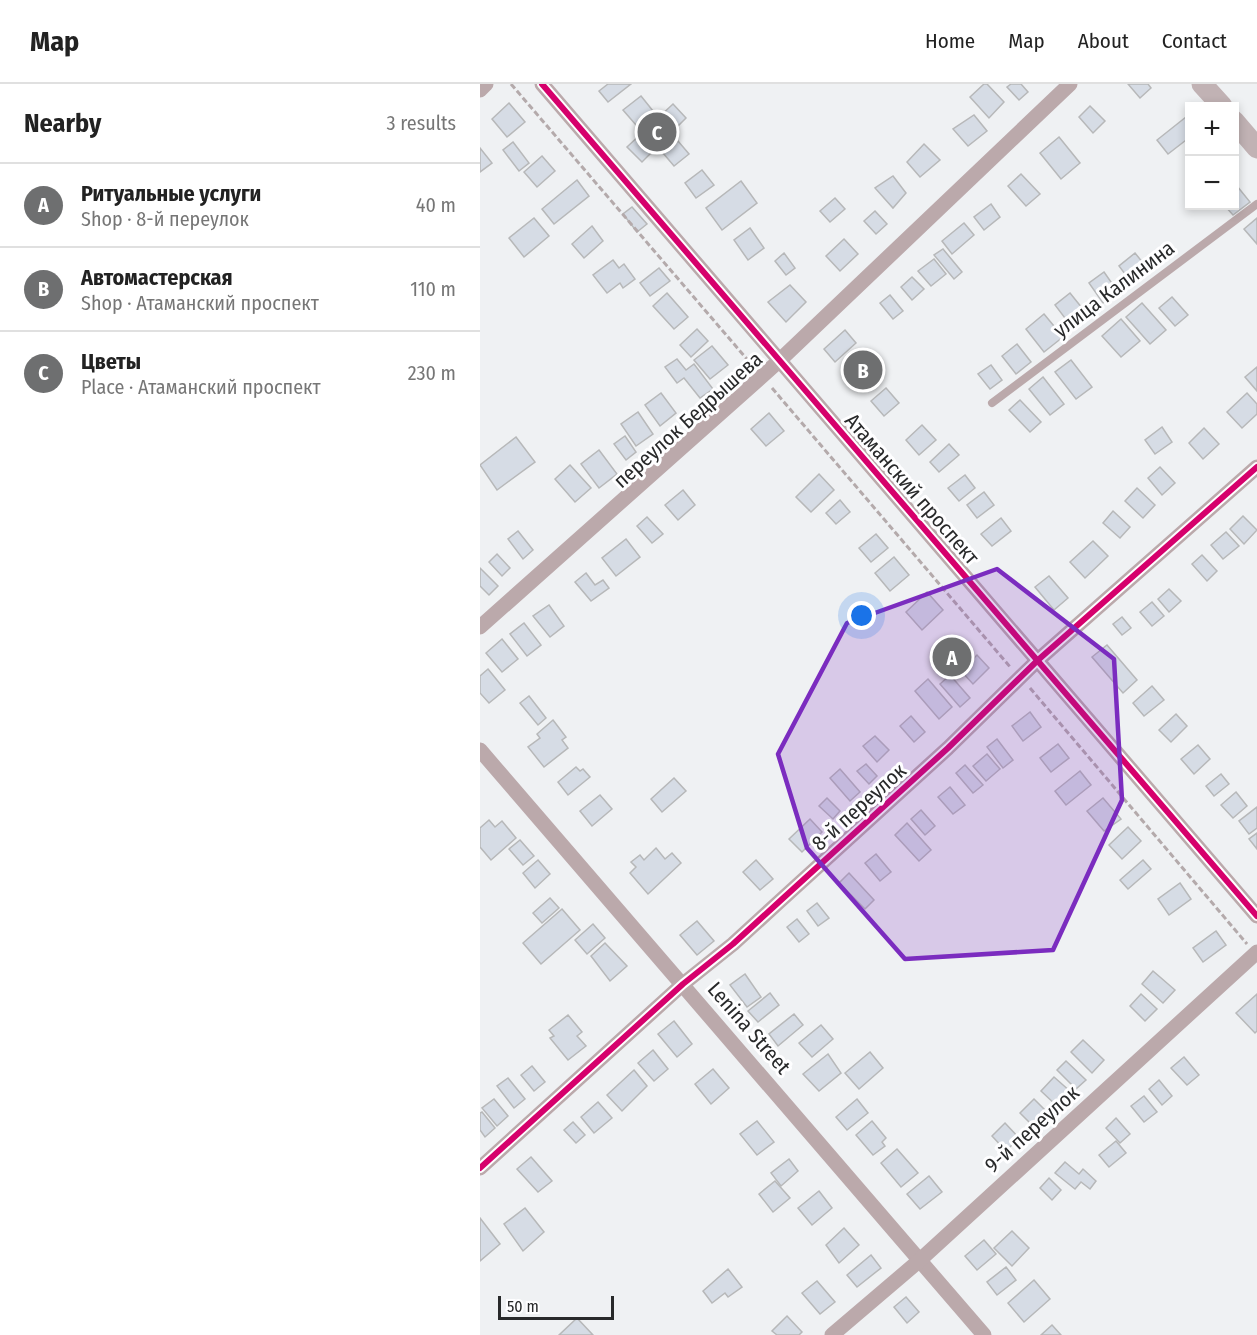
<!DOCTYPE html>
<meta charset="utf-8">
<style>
body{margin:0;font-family:"Fira Sans Condensed",sans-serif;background:#f2f2f2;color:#222}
.controls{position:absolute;right:18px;top:18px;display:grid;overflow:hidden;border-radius:0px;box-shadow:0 3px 9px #0003}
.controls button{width:54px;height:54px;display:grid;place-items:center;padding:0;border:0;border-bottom:2px solid #e0e0e0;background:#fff;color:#222;font:30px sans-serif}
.scale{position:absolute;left:18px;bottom:15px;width:116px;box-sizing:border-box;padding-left:6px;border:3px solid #28292a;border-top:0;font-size:16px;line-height:21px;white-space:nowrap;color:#28292a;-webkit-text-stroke:4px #fefeff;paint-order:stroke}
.you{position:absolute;left:382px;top:532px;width:21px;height:21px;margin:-15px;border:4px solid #fff;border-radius:50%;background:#1a73e8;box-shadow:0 0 0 9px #1a73e833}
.badge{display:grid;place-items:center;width:39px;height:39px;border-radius:50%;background:#6e6f70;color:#fff;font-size:20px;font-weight:700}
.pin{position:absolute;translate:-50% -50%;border:3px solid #fff;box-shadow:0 2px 6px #0006}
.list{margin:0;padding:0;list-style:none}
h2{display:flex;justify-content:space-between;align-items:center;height:78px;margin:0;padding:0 24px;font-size:26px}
h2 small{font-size:20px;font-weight:400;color:#767676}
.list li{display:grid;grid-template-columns:39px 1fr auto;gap:18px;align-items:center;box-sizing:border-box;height:84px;padding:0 24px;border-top:2px solid #e0e0e0}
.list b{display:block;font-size:22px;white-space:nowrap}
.list p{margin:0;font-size:20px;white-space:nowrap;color:#767676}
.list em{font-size:20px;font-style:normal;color:#767676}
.map{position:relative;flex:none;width:777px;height:1251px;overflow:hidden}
header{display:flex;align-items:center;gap:36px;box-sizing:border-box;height:84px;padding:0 30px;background:#fff;border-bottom:2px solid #e0e0e0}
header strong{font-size:28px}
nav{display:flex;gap:33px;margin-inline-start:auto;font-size:21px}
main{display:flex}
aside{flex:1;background:#fff}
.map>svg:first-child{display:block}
.building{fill:#d6dce5;stroke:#b7b8b9;stroke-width:1.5}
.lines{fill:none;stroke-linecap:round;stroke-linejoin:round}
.path{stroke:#b4aaab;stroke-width:3;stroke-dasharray:6 3;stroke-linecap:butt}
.service{stroke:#bba9ab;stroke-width:8}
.minor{stroke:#bba9ab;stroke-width:15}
.secondary{stroke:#c1b2b4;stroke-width:21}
.cycleway-casing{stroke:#fefeff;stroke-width:10}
.cycleway{stroke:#d6006c;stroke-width:6}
.marked{fill:#7b2cbf;fill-opacity:0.2;stroke:#7b2cbf;stroke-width:4.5;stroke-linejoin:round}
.labels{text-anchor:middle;stroke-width:6;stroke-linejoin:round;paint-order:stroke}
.street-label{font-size:21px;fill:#28292a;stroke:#fefeff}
</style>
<header>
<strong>Map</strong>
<nav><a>Home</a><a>Map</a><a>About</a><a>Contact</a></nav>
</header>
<main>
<aside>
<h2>Nearby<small>3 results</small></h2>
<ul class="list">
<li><span class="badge">A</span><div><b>Ритуальные услуги</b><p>Shop · 8-й переулок</p></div><em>40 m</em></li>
<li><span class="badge">B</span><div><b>Автомастерская</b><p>Shop · Атаманский проспект</p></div><em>110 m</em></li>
<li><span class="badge">C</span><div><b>Цветы</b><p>Place · Атаманский проспект</p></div><em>230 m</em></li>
</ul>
</aside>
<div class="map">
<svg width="777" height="1251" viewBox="0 0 777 1251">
<rect width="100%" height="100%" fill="#eff1f3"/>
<!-- building -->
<g class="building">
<polygon points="128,0 151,0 128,18 119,7"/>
<polygon points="504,0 507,0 524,18 509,34 490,13"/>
<polygon points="531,0 541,0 548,8 539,16 527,3"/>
<polygon points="648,0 668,0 671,4 660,14"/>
<polygon points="161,12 173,27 156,41 143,26"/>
<polygon points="29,19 45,38 27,53 12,35"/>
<polygon points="193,20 206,34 162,78 147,63"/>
<polygon points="610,22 625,37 613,49 599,33"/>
<polygon points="494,31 507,47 488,62 473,45"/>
<polygon points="706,33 710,38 710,53 688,70 677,56"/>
<polygon points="579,53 600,79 581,95 560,69"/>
<polygon points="198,57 209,70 194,82 183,69"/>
<polygon points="33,58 49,79 39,87 23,66"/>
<polygon points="444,60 460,76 440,93 427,78"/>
<polygon points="0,64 12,79 0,88"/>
<polygon points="62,72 75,87 57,103 44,88"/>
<polygon points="222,86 234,101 216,114 205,99"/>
<polygon points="541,90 560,110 546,122 528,102"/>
<polygon points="413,92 426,109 413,124 395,104"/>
<polygon points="97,96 109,112 74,140 62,125"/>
<polygon points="261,97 277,119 242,146 226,124"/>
<polygon points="757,102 770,118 753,131 745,122 754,122 754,104"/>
<polygon points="355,114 365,125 350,138 340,127"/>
<polygon points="511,120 520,133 504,146 494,133"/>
<polygon points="152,123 167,140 157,148 143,130"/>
<polygon points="395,127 407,140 396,150 384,137"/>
<polygon points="54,134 69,152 44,173 29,154"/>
<polygon points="777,134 777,160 764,145"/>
<polygon points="484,139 494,151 472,170 462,157"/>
<polygon points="112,142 123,157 104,174 92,160"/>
<polygon points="270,144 284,164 268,176 254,156"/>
<polygon points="364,155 378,170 360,187 346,172"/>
<polygon points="463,165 482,188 474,195 454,171"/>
<polygon points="304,169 315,184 306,191 295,177"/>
<polygon points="655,169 668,185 651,198 639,182"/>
<polygon points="454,175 466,190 451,202 438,187"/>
<polygon points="133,176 139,184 144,180 155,195 143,204 140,199 127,209 113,191"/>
<polygon points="179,184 190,197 170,212 160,199"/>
<polygon points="624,188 638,208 623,219 609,199"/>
<polygon points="432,193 444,205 432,216 421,203"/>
<polygon points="310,201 326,218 306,238 288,218"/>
<polygon points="187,209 208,233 194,245 173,222"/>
<polygon points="590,209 606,229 591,242 575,221"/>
<polygon points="410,211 423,227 413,235 400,219"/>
<polygon points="692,213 708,231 695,242 679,224"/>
<polygon points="662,219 686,246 670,260 646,233"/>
<polygon points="564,230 583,253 564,268 546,245"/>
<polygon points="641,235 660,257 641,273 622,252"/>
<polygon points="217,245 228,257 211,273 200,261"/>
<polygon points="365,246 376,259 355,278 344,265"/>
<polygon points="537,260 551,278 536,290 522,272"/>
<polygon points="232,262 248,281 230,295 214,276"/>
<polygon points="385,274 396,286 379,301 368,288"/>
<polygon points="197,275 206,286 214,280 233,305 220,314 204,294 197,299 185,283"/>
<polygon points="591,276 612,303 596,315 575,288"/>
<polygon points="511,281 522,296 510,305 498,290"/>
<polygon points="777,283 777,307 765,293"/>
<polygon points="563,293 584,320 570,331 549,305"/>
<polygon points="406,304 419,319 404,332 391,317"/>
<polygon points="181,309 196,329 180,342 165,321"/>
<polygon points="767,309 777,320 777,330 762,344 747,328"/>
<polygon points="540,316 561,338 550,348 529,326"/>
<polygon points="158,328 173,350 156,362 141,340"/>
<polygon points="289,329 304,347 286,362 271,345"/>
<polygon points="442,341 456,356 439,371 426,356"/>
<polygon points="682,343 692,358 675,370 665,356"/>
<polygon points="724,344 739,360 723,375 709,359"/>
<polygon points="145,352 156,368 146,376 134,360"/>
<polygon points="36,353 55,378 17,406 0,381"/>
<polygon points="469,360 479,371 459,388 450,378"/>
<polygon points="119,366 137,390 119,404 101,380"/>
<polygon points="90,381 111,404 95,418 75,395"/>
<polygon points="680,383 695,399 682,411 668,394"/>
<polygon points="339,390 354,406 331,428 316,413"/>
<polygon points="485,391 495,404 479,417 468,404"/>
<polygon points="657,404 675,421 663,434 645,417"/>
<polygon points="203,406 215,421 198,436 185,421"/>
<polygon points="504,408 514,421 497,434 487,421"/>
<polygon points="360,416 370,428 356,440 346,429"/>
<polygon points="633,427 650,443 640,454 623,439"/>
<polygon points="763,432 777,446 764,460 750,445"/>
<polygon points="167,433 183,450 172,459 157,442"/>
<polygon points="521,434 531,447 512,462 501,450"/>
<polygon points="38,447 53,466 43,475 28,455"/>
<polygon points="746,448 759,462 743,475 731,461"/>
<polygon points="396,450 408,464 391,478 379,464"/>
<polygon points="146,455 160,473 136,492 122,474"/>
<polygon points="613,457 628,472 605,494 590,478"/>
<polygon points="17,470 30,484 22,492 9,478"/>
<polygon points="722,471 737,487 727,497 712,480"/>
<polygon points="414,473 429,491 410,507 395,489"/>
<polygon points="0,484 18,502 9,511 0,502"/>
<polygon points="106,489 115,501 123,496 129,504 111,517 95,498"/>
<polygon points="569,492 588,514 574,526 555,503"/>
<polygon points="689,505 701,517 689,528 678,515"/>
<polygon points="447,508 463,526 442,546 426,528"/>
<polygon points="672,518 684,532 672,542 660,528"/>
<polygon points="69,521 84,542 70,553 53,532"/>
<polygon points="642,533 651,544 642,551 633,540"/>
<polygon points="44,539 61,561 47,572 30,550"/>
<polygon points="22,555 38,575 22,588 6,569"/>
<polygon points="467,557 488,580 497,571 509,584 493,600 482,588 477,593 455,569"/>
<polygon points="627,561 657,596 643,609 612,573"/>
<polygon points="8,585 25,606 9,619 0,609 0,592"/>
<polygon points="470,591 490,614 480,623 460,600"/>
<polygon points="448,595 472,623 459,635 435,607"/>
<polygon points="672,602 684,616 664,632 653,619"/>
<polygon points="49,612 66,634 58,641 40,619"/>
<polygon points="550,628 561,643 543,657 532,642"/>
<polygon points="696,630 707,642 691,658 679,646"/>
<polygon points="431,632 445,648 434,658 420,642"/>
<polygon points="73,636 86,653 82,656 88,664 64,683 48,663 60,654 57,650"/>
<polygon points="395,652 409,666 397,678 383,662"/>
<polygon points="517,655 533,676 523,684 507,663"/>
<polygon points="578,660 589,674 571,688 560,674"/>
<polygon points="718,661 730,675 714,690 701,675"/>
<polygon points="507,670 520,685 506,697 493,682"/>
<polygon points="386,680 397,692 389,700 377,687"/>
<polygon points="485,681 503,701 493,709 476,689"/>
<polygon points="96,683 100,687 103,685 110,693 88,711 78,698"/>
<polygon points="360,685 380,708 370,717 350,694"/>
<polygon points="600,687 611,701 586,721 575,707"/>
<polygon points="741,690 749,700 734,712 726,702"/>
<polygon points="194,694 206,707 182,728 171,715"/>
<polygon points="470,703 485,721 473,730 458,713"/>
<polygon points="756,708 767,722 753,734 741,721"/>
<polygon points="120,711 132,725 112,742 100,727"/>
<polygon points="347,714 360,727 353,735 339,722"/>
<polygon points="623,714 641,735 624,747 607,727"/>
<polygon points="777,723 777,744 769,750 759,737"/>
<polygon points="441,726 455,742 445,751 431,735"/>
<polygon points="330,735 342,748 322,768 309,755"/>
<polygon points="9,736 15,743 22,737 36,754 11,776 0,763 0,744"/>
<polygon points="427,739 451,766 439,777 415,751"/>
<polygon points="648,743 661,757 642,775 629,761"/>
<polygon points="777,749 777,765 769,755"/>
<polygon points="40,756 54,772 43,781 29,765"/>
<polygon points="176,764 185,775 192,769 201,779 168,810 150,789 156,783 151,778 160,771 164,776"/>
<polygon points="396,770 411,788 400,797 385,779"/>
<polygon points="58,776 70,790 55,804 43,789"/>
<polygon points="276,776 293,795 280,806 263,788"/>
<polygon points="663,776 671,785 648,805 640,796"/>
<polygon points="369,789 394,816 385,825 359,799"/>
<polygon points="700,799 711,815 689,831 678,815"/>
<polygon points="70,814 79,824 62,839 53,829"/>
<polygon points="337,819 349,834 338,842 327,827"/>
<polygon points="82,825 100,846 61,880 43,859"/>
<polygon points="317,835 329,850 319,858 307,843"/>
<polygon points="217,837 234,857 217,871 200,851"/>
<polygon points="113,840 125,854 107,870 95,856"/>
<polygon points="736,847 746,861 723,878 713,864"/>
<polygon points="125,859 147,882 130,897 111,872"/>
<polygon points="673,887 695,906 683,919 662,900"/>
<polygon points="265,890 281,913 267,923 250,901"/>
<polygon points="290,909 299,921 278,938 268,927"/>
<polygon points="661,910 677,925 665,937 650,922"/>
<polygon points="777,910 777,947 775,949 756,929"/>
<polygon points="314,930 323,941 298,962 289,950"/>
<polygon points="88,931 102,948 97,952 106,962 88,976 70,954 74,952 69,946"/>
<polygon points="194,937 212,960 197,973 178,950"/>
<polygon points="341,941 353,955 332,973 319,959"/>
<polygon points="603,956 624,976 612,989 591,968"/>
<polygon points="173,966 188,985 174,997 158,979"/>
<polygon points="390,968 403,984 379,1005 365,989"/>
<polygon points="348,970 361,989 339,1007 323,990"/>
<polygon points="704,973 719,991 707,1001 691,984"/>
<polygon points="586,977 606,996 596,1005 577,986"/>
<polygon points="52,982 65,998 54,1007 41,991"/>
<polygon points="233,985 249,1004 231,1020 215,1000"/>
<polygon points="154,986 167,1002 142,1027 127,1011"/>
<polygon points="574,993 591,1008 578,1023 561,1007"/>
<polygon points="28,994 45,1015 34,1024 17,1002"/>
<polygon points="679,996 692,1012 682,1021 669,1005"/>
<polygon points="664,1012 677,1028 664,1038 651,1022"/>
<polygon points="14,1015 28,1032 17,1042 2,1024"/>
<polygon points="377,1015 388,1029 367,1046 356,1033"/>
<polygon points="554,1015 569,1030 555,1044 540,1029"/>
<polygon points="118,1018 132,1034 114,1049 101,1033"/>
<polygon points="2,1028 15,1044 5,1053 0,1046 0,1029"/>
<polygon points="636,1034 650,1050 640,1059 626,1044"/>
<polygon points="277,1037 294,1058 277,1071 260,1050"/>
<polygon points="392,1037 406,1054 402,1058 405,1062 393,1071 376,1051"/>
<polygon points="93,1038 105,1051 96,1059 84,1046"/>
<polygon points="525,1039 539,1054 526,1067 512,1052"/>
<polygon points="636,1057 646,1069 629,1083 619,1071"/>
<polygon points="417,1065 438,1089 421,1103 401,1079"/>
<polygon points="51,1073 72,1097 58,1108 37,1085"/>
<polygon points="309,1075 318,1087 301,1102 291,1089"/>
<polygon points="585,1078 599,1090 603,1085 616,1097 610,1105 601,1098 595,1105 575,1089"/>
<polygon points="449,1092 462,1108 440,1125 427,1110"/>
<polygon points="569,1094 581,1106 572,1116 560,1104"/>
<polygon points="295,1097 310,1114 293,1128 279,1110"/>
<polygon points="339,1107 352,1124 332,1141 318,1124"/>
<polygon points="45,1124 64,1148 43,1167 24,1140"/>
<polygon points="0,1134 20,1160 0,1177"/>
<polygon points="364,1144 379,1161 359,1179 346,1161"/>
<polygon points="532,1147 549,1164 532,1182 514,1164"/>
<polygon points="504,1156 516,1170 497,1186 485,1172"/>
<polygon points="391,1171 401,1184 377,1203 367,1191"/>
<polygon points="526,1183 536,1196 517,1211 507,1198"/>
<polygon points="248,1185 262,1203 248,1213 245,1209 232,1219 223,1207"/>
<polygon points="554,1196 570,1215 544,1238 528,1219"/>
<polygon points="337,1197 355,1218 340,1230 322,1209"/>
<polygon points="426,1213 439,1228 427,1239 414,1223"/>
<polygon points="307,1232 322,1248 319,1251 297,1251 292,1247"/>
<polygon points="97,1234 113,1251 79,1251"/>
<polygon points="572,1241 581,1251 561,1251"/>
</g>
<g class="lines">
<!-- path -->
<g class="path">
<polyline points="31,0 272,281"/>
<polyline points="292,304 531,584"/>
<polyline points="550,604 767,860"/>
</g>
<!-- service -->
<polyline class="service" points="512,319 777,120"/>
<!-- minor -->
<g class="minor">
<polyline points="62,0 777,832"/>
<polyline points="0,6 6,0"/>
<polyline points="0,543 299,277 590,0"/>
<polyline points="0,666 504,1251"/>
<polyline points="0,1084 203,900 253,860 300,817 468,664 558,576 777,383"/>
<polyline points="352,1251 440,1176 777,868"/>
</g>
<!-- secondary -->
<g class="secondary">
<polyline points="722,0 742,22"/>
<polyline points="754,37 777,64"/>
</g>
<!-- cycleway casing -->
<g class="cycleway-casing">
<g id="cycleway">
<polyline points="62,0 777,832"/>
<polyline points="0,1084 203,900 253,860 300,817 468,664 558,576 777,383"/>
</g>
</g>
<!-- cycleway -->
<use href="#cycleway" class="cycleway"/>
</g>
<!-- marked area -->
<path class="marked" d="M517,485l117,90 8,141 -69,150 -148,9 -98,-111 -29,-94 69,-131z"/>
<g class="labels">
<!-- street labels -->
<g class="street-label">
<text transform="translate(634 205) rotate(-37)" y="7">улица Калинина</text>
<text transform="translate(208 336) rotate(-42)" y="7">переулок Бедрышева</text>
<text transform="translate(432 405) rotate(49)" y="7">Атаманский проспект</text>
<text transform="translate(379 723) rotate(-42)" y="7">8-й переулок</text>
<text transform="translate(269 944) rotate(49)" y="7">Lenina Street</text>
<text transform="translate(552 1045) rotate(-42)" y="7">9-й переулок</text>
</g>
</g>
</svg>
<div class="controls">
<button>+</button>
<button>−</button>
</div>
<div class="scale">50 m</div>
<div class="you"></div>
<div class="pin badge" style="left:472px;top:573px">A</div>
<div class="pin badge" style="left:383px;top:286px">B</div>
<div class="pin badge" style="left:177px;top:48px">C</div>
</div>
</main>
